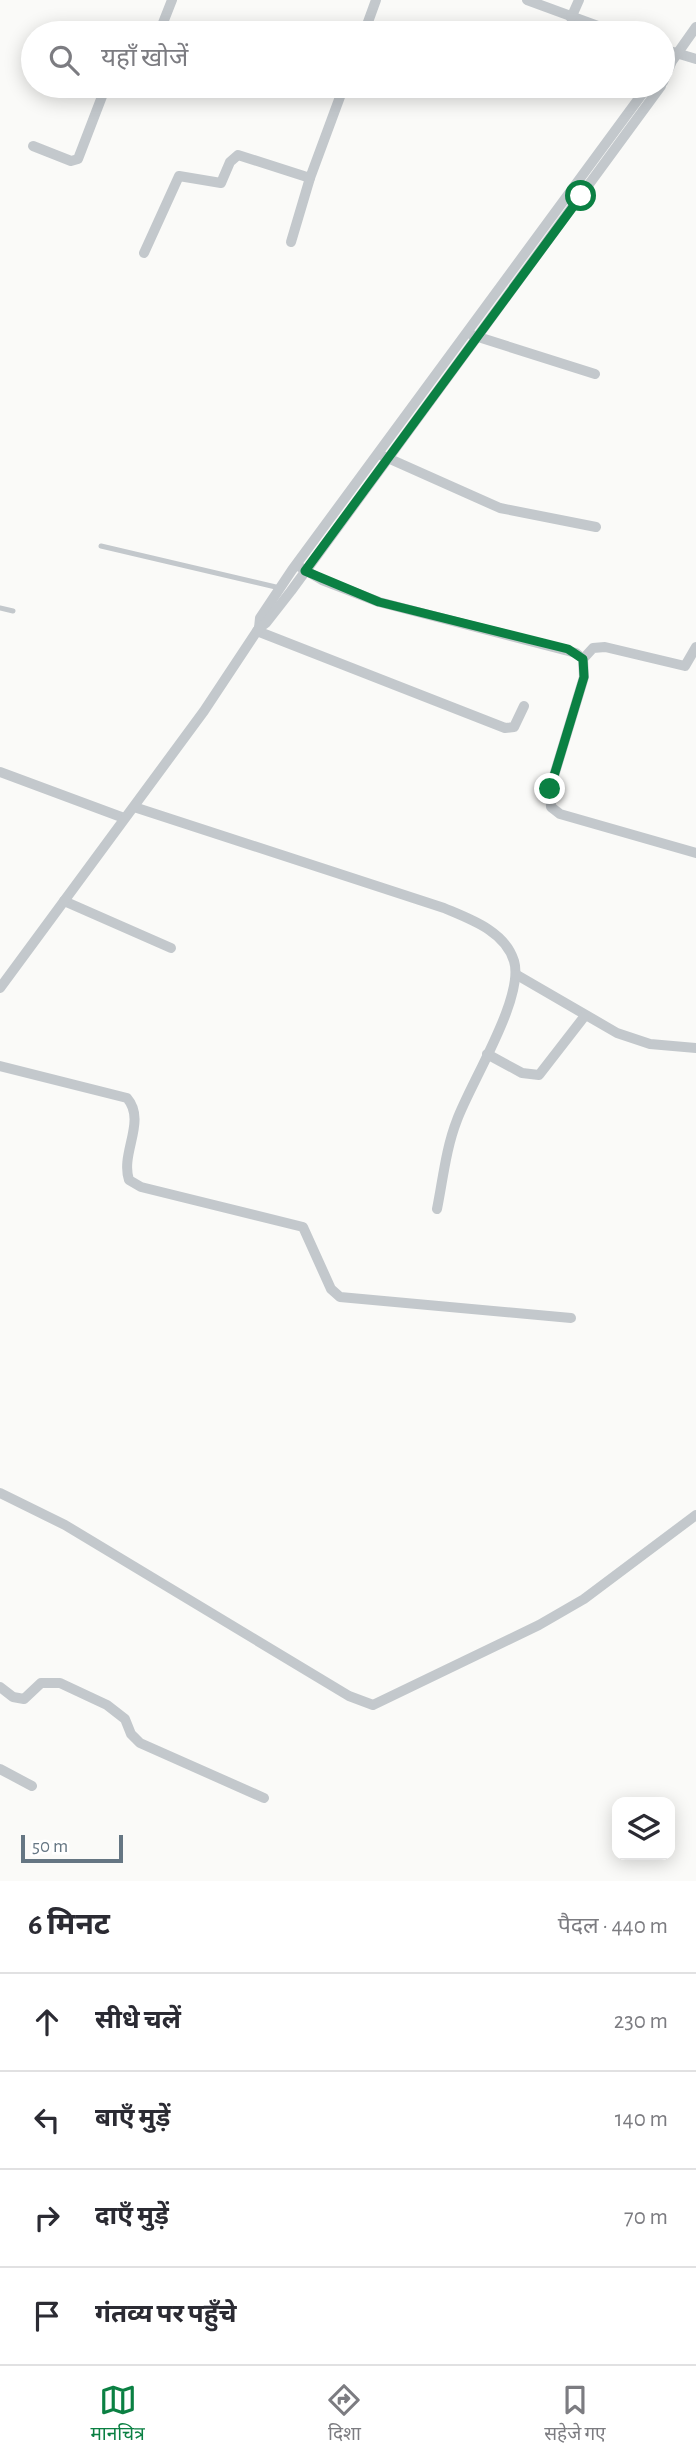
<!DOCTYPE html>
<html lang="hi">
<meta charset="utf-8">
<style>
body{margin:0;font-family:"Alegreya Sans","Noto Sans Devanagari",sans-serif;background:#f7f7f7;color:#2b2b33}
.controls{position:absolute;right:21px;bottom:21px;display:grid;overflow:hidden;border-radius:14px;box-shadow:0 4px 18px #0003}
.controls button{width:63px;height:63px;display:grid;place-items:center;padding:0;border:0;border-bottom:2px solid #e1e1e2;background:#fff;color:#2b2b33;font:35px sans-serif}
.scale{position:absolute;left:21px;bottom:18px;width:102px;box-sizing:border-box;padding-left:7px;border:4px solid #657683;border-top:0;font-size:19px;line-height:24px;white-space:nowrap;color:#657683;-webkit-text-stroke:5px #fff;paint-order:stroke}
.stop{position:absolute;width:21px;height:21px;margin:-16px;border:5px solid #0b8043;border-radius:50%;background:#fff}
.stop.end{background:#0b8043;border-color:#fff;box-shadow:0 2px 7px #0008}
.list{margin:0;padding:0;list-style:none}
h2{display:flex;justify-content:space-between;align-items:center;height:91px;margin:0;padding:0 28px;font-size:30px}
h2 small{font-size:23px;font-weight:400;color:#7c7c81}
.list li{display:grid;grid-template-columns:46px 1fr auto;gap:21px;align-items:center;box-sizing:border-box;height:98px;padding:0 28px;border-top:2px solid #e1e1e2}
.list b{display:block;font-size:26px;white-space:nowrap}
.list em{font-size:23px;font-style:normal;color:#7c7c81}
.icon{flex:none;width:38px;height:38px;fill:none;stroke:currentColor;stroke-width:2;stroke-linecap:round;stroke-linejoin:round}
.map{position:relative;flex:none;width:696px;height:1881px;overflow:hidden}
.search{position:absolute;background:#fff;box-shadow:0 4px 18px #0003;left:21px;right:21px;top:21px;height:77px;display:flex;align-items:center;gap:18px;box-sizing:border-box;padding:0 24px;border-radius:38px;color:#7c7c81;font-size:26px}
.sheet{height:483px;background:#fff}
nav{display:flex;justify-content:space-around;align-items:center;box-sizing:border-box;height:98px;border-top:2px solid #e1e1e2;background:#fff;font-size:19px;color:#7c7c81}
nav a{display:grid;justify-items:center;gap:4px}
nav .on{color:#0b8043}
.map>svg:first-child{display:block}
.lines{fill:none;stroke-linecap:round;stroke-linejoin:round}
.lane{stroke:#c3c8cc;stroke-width:5}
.street{stroke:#c3c8cc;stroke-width:10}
.route{stroke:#0b8043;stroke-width:9}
</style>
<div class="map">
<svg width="696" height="1881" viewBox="0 0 696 1881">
<rect width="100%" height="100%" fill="#fafaf8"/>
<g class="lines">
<!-- lane -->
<g class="lane">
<polyline points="101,546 280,588"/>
<polyline points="0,608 13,611"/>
</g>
<!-- street -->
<g class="street">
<polyline points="527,0 617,33"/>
<polyline points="571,18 579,0"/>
<polyline points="159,33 172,0"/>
<polyline points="364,33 376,0"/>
<polyline points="663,49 696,59"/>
<polyline points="663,82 672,61 696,27"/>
<polyline points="33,146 71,161 78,159 106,86"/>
<polyline points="291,242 310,178 344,86"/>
<polyline points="144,253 179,176 221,183 230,162 238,155 310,178"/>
<polyline points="472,335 595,374"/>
<polyline points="381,455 500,508 596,527"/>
<polyline points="300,567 322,580 379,602 576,653 583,659 584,677 550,789 551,807 560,814 696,853"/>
<polyline points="259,628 260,618 292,570 648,86"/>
<polyline points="257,631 505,728 514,727 524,706"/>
<polyline points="583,659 593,648 605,647 685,666 696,647"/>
<polyline points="0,772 124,818"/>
<path d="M134,807l310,101c26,11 61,23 70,53 11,36 -43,121 -57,159 -11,28 -14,59 -20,89"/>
<polyline points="64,901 171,948"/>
<polyline points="517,975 617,1033 650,1044 696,1048"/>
<polyline points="0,988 204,711 259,628 266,623 291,591 661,86"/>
<polyline points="487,1054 522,1073 539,1075 584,1017"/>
<path d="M0,1066l127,32c20,23 -7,55 2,82l12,7 162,40 28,62 9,8 231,21"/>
<polyline points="0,1493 65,1525 349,1696 373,1705 539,1625 584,1599 696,1515"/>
<polyline points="0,1687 13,1697 24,1699 41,1683 60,1683 107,1705 125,1719 131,1734 140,1743 264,1798"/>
<polyline points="0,1769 32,1786"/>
</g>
</g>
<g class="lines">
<!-- route -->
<polyline class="route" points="550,789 584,677 583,659 568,649 379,602 305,571 581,196"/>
</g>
</svg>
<div class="controls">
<button><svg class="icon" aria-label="layers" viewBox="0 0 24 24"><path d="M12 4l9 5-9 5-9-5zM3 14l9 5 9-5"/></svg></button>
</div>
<div class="scale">50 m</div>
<div class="stop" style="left:581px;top:196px"></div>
<div class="stop end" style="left:550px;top:789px"></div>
<div class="search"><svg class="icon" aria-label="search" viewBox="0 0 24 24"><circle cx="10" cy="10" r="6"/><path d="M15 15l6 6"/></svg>यहाँ खोजें</div>
</div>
<section class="sheet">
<h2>6 मिनट<small>पैदल · 440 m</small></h2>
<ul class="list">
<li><svg class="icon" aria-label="ahead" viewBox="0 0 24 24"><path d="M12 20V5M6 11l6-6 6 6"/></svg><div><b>सीधे चलें</b></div><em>230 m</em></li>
<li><svg class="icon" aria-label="left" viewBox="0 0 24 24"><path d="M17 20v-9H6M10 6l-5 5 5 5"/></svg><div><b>बाएँ मुड़ें</b></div><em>140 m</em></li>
<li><svg class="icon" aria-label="right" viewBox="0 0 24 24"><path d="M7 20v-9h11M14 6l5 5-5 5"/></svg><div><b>दाएँ मुड़ें</b></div><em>70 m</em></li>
<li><svg class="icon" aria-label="arrive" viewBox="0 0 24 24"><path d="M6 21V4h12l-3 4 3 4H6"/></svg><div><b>गंतव्य पर पहुँचे</b></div></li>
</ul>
</section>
<nav>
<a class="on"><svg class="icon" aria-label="map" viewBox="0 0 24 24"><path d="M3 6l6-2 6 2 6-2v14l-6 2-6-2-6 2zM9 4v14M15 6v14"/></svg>मानचित्र</a>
<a><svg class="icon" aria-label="directions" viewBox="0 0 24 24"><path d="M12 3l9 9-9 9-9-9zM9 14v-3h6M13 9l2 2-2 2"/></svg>दिशा</a>
<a><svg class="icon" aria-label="saved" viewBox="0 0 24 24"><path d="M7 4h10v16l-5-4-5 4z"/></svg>सहेजे गए</a>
</nav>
